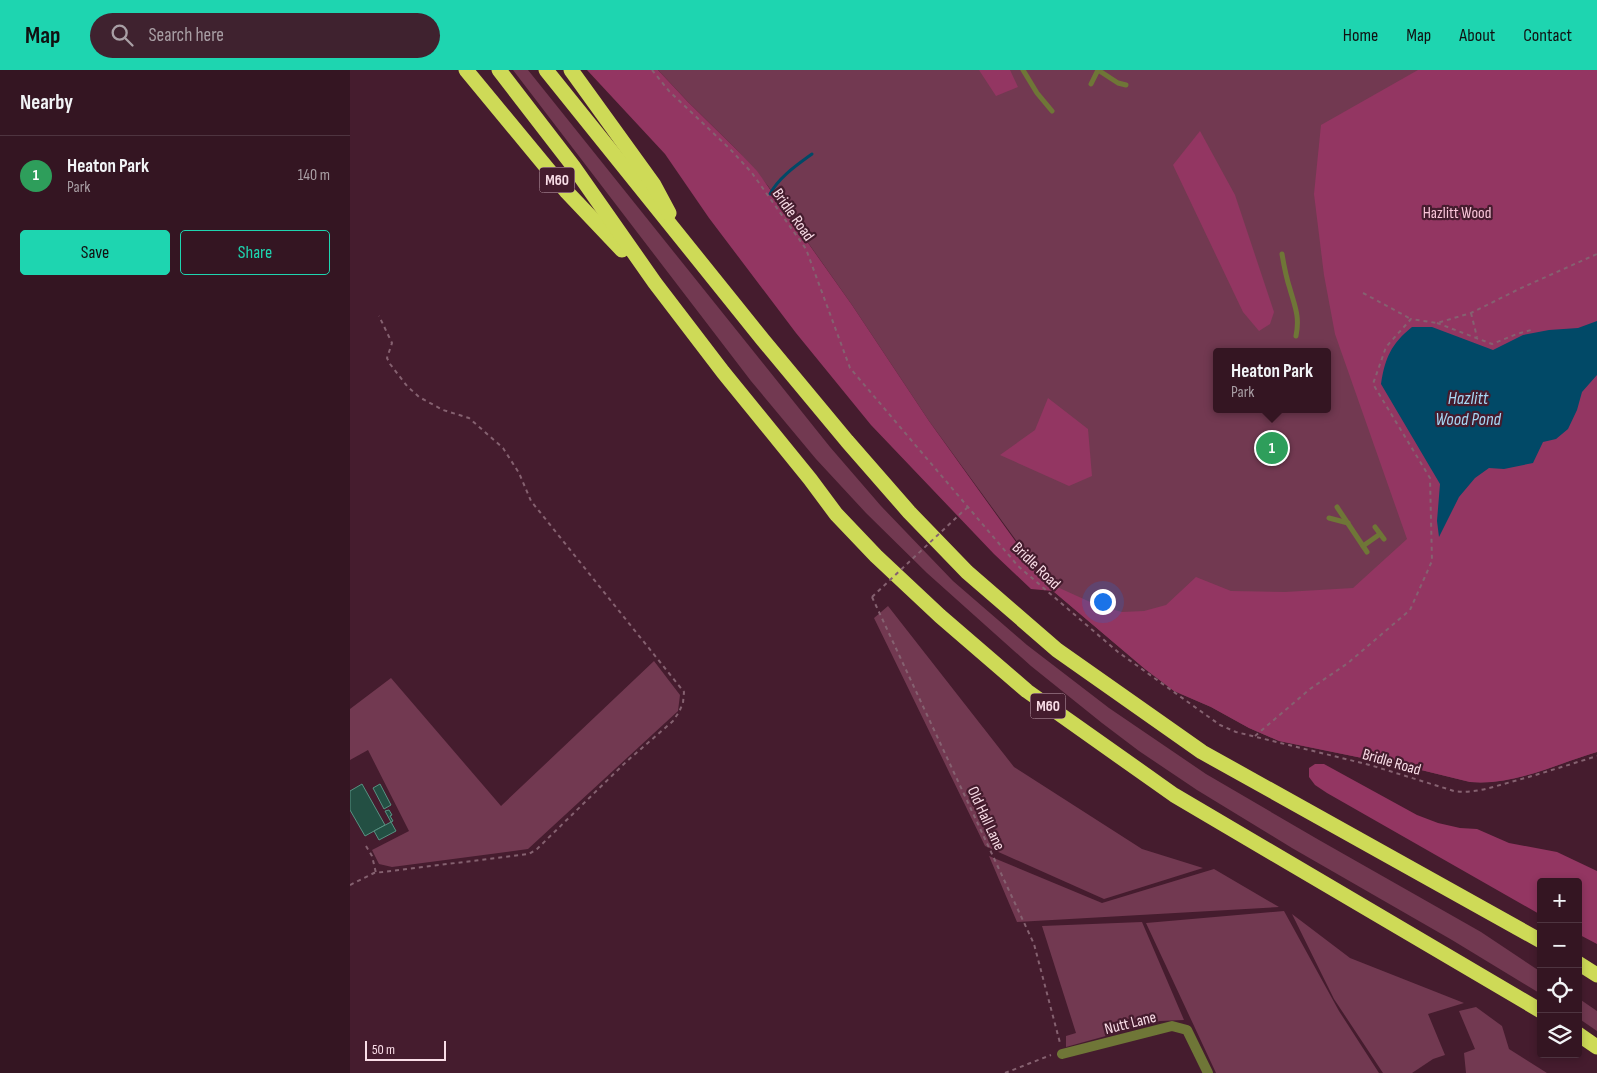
<!DOCTYPE html>
<meta charset="utf-8">
<style>
body{margin:0;font-family:"Sofia Sans Condensed",sans-serif;background:#3f222f;color:#f1f3f6}
.controls{position:absolute;right:15px;bottom:15px;display:grid;overflow:hidden;border-radius:5px;box-shadow:0 2px 8px #0003}
.controls button{width:45px;height:45px;display:grid;place-items:center;padding:0;border:0;border-bottom:1px solid #4e3440;background:#341522;color:#f1f3f6;font:25px sans-serif}
.scale{position:absolute;left:15px;bottom:12px;width:81px;box-sizing:border-box;padding-left:5px;border:2px solid #f9dde7;border-top:0;font-size:14px;line-height:18px;white-space:nowrap;color:#f9dde7;-webkit-text-stroke:4px #451c2e;paint-order:stroke}
.you{position:absolute;left:752px;top:531px;width:18px;height:18px;margin:-12px;border:4px solid #fff;border-radius:50%;background:#1a73e8;box-shadow:0 0 0 8px #1a73e833}
.badge{display:grid;place-items:center;width:32px;height:32px;border-radius:50%;background:#1ed5b0;color:#fff;font-size:16px;font-weight:700}
.pin{position:absolute;translate:-50% -50%;border:2px solid #fff;box-shadow:0 1px 5px #0006}
.popup{position:absolute;left:863px;top:278px;width:118px;height:65px;box-sizing:border-box;display:grid;place-content:center;border-radius:5px;background:#341522;filter:drop-shadow(0 1px 4px #0005);font-size:16px;white-space:nowrap;color:#a99fa5}
.popup b{font-size:19px;color:#f1f3f6}
.popup::after{content:'';position:absolute;left:50%;top:100%;margin-left:-10px;border:10px solid transparent;border-top-color:#341522}
.list{margin:0;padding:0;list-style:none}
h2{display:flex;justify-content:space-between;align-items:center;height:65px;margin:0;padding:0 20px;font-size:21px}
h2 small{font-size:16px;font-weight:400;color:#a99fa5}
.list li{display:grid;grid-template-columns:32px 1fr auto;gap:15px;align-items:center;box-sizing:border-box;height:80px;padding:0 20px;border-top:1px solid #4e3440}
.list b{display:block;font-size:19px;white-space:nowrap}
.list p{margin:0;font-size:16px;white-space:nowrap;color:#a99fa5}
.list em{font-size:16px;font-style:normal;color:#a99fa5}
.actions{display:flex;gap:10px;padding:15px 20px}
.actions a{flex:1;padding:11px 0;border:1px solid #1ed5b0;border-radius:5px;text-align:center;font-size:18px;color:#1ed5b0}
.actions .main{background:#1ed5b0;color:#111}
.icon{flex:none;width:28px;height:28px;fill:none;stroke:currentColor;stroke-width:2;stroke-linecap:round;stroke-linejoin:round}
.map{position:relative;flex:none;width:1247px;height:1003px;overflow:hidden}
header{display:flex;align-items:center;gap:30px;box-sizing:border-box;height:70px;padding:0 25px;background:#1ed5b0;color:#111}
header strong{font-size:24px}
nav{display:flex;gap:28px;margin-inline-start:auto;font-size:18px}
.search{width:350px;height:45px;background:#3f222f;display:flex;align-items:center;gap:12px;box-sizing:border-box;padding:0 18px;border-radius:28px;color:#a99fa5;font-size:19px}
main{display:flex}
aside{flex:1;background:#341522}
.map>svg:first-child{display:block}
.green{fill:#723951;fill-rule:evenodd}
.forest{fill:#933662}
.water{fill:#014967}
.lines{fill:none;stroke-linecap:round;stroke-linejoin:round}
.stream{stroke:#014967;stroke-width:3}
.building{fill:#234f43;stroke:#579282}
.path{stroke:#856170;stroke-width:2;stroke-dasharray:4 4;stroke-linecap:butt}
.lane{stroke:#6f7637;stroke-width:5}
.street{stroke:#6f7637;stroke-width:10}
.highway{stroke:#ceda57;stroke-width:15}
.path-bridge{stroke:#856170;stroke-width:2;stroke-dasharray:4 4;stroke-linecap:butt}
.labels{text-anchor:middle;stroke-width:4.5;stroke-linejoin:round;paint-order:stroke}
.shield{fill:#451c2e;stroke:#c3a3b0;stroke-width:1}
.shield-label{font-size:15px;font-weight:bold;fill:#f9dde7}
.park-label{font-size:16px;fill:#fac5d9;stroke:#451c2e}
.street-label{font-size:16px;fill:#f9dde7;stroke:#451c2e}
.water-label{font-size:18px;font-style:italic;fill:#a7d8f5;stroke:#451c2e}
</style>
<header>
<strong>Map</strong>
<div class="search"><svg class="icon" aria-label="search" viewBox="0 0 24 24"><circle cx="10" cy="10" r="6"/><path d="M15 15l6 6"/></svg>Search here</div>
<nav><a>Home</a><a>Map</a><a>About</a><a>Contact</a></nav>
</header>
<main>
<aside>
<h2>Nearby<small></small></h2>
<ul class="list">
<li><span class="badge" style="background:#2e9e5b">1</span><div><b>Heaton Park</b><p>Park</p></div><em>140 m</em></li>
</ul>
<div class="actions"><a class="main">Save</a><a>Share</a></div>
</aside>
<div class="map">
<svg width="1247" height="1003" viewBox="0 0 1247 1003">
<rect width="100%" height="100%" fill="#451c2e"/>
<!-- green -->
<g class="green">
<polygon points="163,0 178,0 480,377 531,436 603,511 677,575 759,638 856,704 969,770 1131,862 1191,902 1191,924 1102,870 942,778 847,720 789,681 752,653 681,596 577,503 516,443 466,389 401,311"/>
<path d="M308,0h939v682c-41,12 -83,34 -127,30l-102,-25 -1,2 -88,-18 -30,-13 -38,-21 -37,-16 -29,-22 -92,-78 -124,-170 -77,-116 -84,-119 -31,-36 -49,-48zM867,282h110v57h-110z"/>
<polygon points="538,536 664,697 792,779 853,798 754,829 635,776 524,548"/>
<polygon points="304,591 330,625 328,641 178,779 42,797 29,794 22,780 59,761 18,680 0,690 0,639 41,608 151,736"/>
<polygon points="639,786 752,833 864,799 929,837 667,852"/>
<polygon points="934,841 989,941 1029,1003 866,1003 796,853"/>
<polygon points="942,844 1000,888 1114,933 1078,944 1095,985 1083,989 1062,1003 1033,1003 984,929"/>
<polygon points="792,852 834,950 810,951 716,977 716,966 726,963 692,856"/>
<polygon points="1228,928 1247,941 1247,961 1228,948"/>
<polygon points="1126,937 1152,956 1159,979 1197,1003 1116,1003 1114,983 1125,979 1109,941"/>
</g>
<!-- forest -->
<g class="forest">
<path d="M237,0h71l30,32 49,48 20,21 95,134 77,116 115,160 55,25 23,6 22,-1 22,-6 30,-28 35,14 54,1 68,-4 54,-49 -72,-205 -11,-59 -10,-81 7,-69 97,-55h179v682c-41,12 -83,34 -127,30l-102,-25 -1,2 -88,-18 -30,-13 -38,-21 -37,-16 -29,-22 -92,-78 -22,-2 -37,-35 -123,-129 -75,-92 -87,-115 -44,-64z"/>
<polygon points="629,0 660,0 668,17 646,26"/>
<polygon points="850,61 885,125 924,242 920,254 909,261 893,242 823,95"/>
<polygon points="698,328 738,359 742,406 719,416 650,385 685,360"/>
<polygon points="965,694 974,694 1067,745 1088,753 1110,758 1127,759 1159,773 1207,782 1247,801 1247,874 1228,864 1228,812 1191,812 1191,845 977,723 965,715 959,707 959,698"/>
</g>
<!-- water -->
<path class="water" d="M1247,251v54l-15,17 -5,18 -9,19 -12,10 -13,3 -10,21 -29,6 -15,-1 -14,10 -16,19 -20,40 -2,-16 3,-37 -59,-100c4,-26 10,-40 31,-57h20l61,23 30,-15 26,-5 29,-2z"/>
<g class="lines">
<!-- stream -->
<path class="stream" d="M420,124c9,-17 27,-29 42,-40"/>
</g>
<!-- building -->
<g class="building">
<polygon points="12,714 35,755 15,766 0,740 0,721"/>
<polygon points="30,714 41,735 34,739 23,718"/>
<polygon points="39,740 42,745 40,746 43,751 41,752 35,741"/>
<polygon points="41,752 46,761 29,770 24,761"/>
</g>
<g class="lines">
<!-- path -->
<g class="path">
<path d="M302,0l17,21 61,58 22,24 54,76 44,119 168,198 100,86 102,73 16,7 134,33 84,26c20,3 38,-4 57,-9 29,-8 57,-17 86,-26"/>
<polyline points="1013,223 1061,249"/>
<polyline points="1121,243 1127,267"/>
<polyline points="1087,253 1142,274 1167,264 1181,260"/>
<polyline points="609,445 618,437"/>
<polyline points="522,527 684,874 710,973"/>
<polyline points="905,666 960,619 998,593 1060,540 1082,491 1080,408 1023,314 1036,277 1061,249 1087,253 1121,243 1169,219 1247,184"/>
<polyline points="16,776 22,786 26,803"/>
<polyline points="0,815 24,803 179,784 187,779 277,691 323,651 329,642 333,633 334,622 181,431 169,403 153,378 119,348 93,340 69,327 57,316 40,294 37,288 42,273 29,246"/>
<polyline points="655,1003 701,985"/>
</g>
<!-- lane -->
<g class="lane">
<polyline points="673,0 687,23 702,41"/>
<polyline points="748,0 768,13 776,15"/>
<polyline points="741,14 748,0"/>
<path d="M932,184c2,12 4,23 8,35 5,18 10,28 6,47"/>
<polyline points="987,437 1017,482"/>
<polyline points="979,448 998,453"/>
<polyline points="1025,457 1034,469"/>
<polyline points="1013,476 1030,464"/>
</g>
<!-- street -->
<polyline class="street" points="712,984 822,956 837,960 858,1003"/>
<!-- highway -->
<g class="highway">
<polyline points="116,0 216,121 272,180"/>
<polyline points="149,0 223,96 305,213 373,302 460,409 486,444 526,486 590,546 677,621 824,725 1191,941"/>
<polyline points="196,0 413,270 497,371 559,442 617,502 707,580 852,682 1191,871"/>
<polyline points="221,0 304,115 319,143"/>
<polyline points="1228,893 1247,905"/>
<polyline points="1228,964 1247,977"/>
</g>
<!-- path-bridge -->
<polyline class="path-bridge" points="522,527 609,445"/>
</g>
<g class="labels">
<!-- shield labels -->
<g class="shield">
<rect x="189.5" y="97.5" width="35" height="25" rx="4"/>
<rect x="680.5" y="623.5" width="35" height="25" rx="4"/>
</g>
<g class="shield-label">
<text x="207" y="115">M60</text>
<text x="698" y="641">M60</text>
</g>
<!-- park labels -->
<g class="park-label">
<text x="1107" y="148">Hazlitt Wood</text>
</g>
<!-- street labels -->
<g class="street-label">
<text transform="translate(444 144) rotate(55)" y="6">Bridle Road</text>
<text transform="translate(687 495) rotate(44)" y="6">Bridle Road</text>
<text transform="translate(1042 691) rotate(16)" y="6">Bridle Road</text>
<text transform="translate(637 748) rotate(65)" y="6">Old Hall Lane</text>
<text transform="translate(780 952) rotate(-14)" y="6">Nutt Lane</text>
</g>
<!-- water labels -->
<g class="water-label">
<text x="1118" y="334">Hazlitt<tspan x="1118" dy="21">Wood Pond</tspan></text>
</g>
</g>
</svg>
<div class="controls">
<button>+</button>
<button>−</button>
<button><svg class="icon" aria-label="locate" viewBox="0 0 24 24"><circle cx="12" cy="12" r="6"/><path d="M12 2v4M12 18v4M2 12h4M18 12h4"/></svg></button>
<button><svg class="icon" aria-label="layers" viewBox="0 0 24 24"><path d="M12 4l9 5-9 5-9-5zM3 14l9 5 9-5"/></svg></button>
</div>
<div class="scale">50 m</div>
<div class="you"></div>
<div class="pin badge" style="left:922px;top:378px;background:#2e9e5b">1</div>
<div class="popup"><b>Heaton Park</b>Park</div>
</div>
</main>
